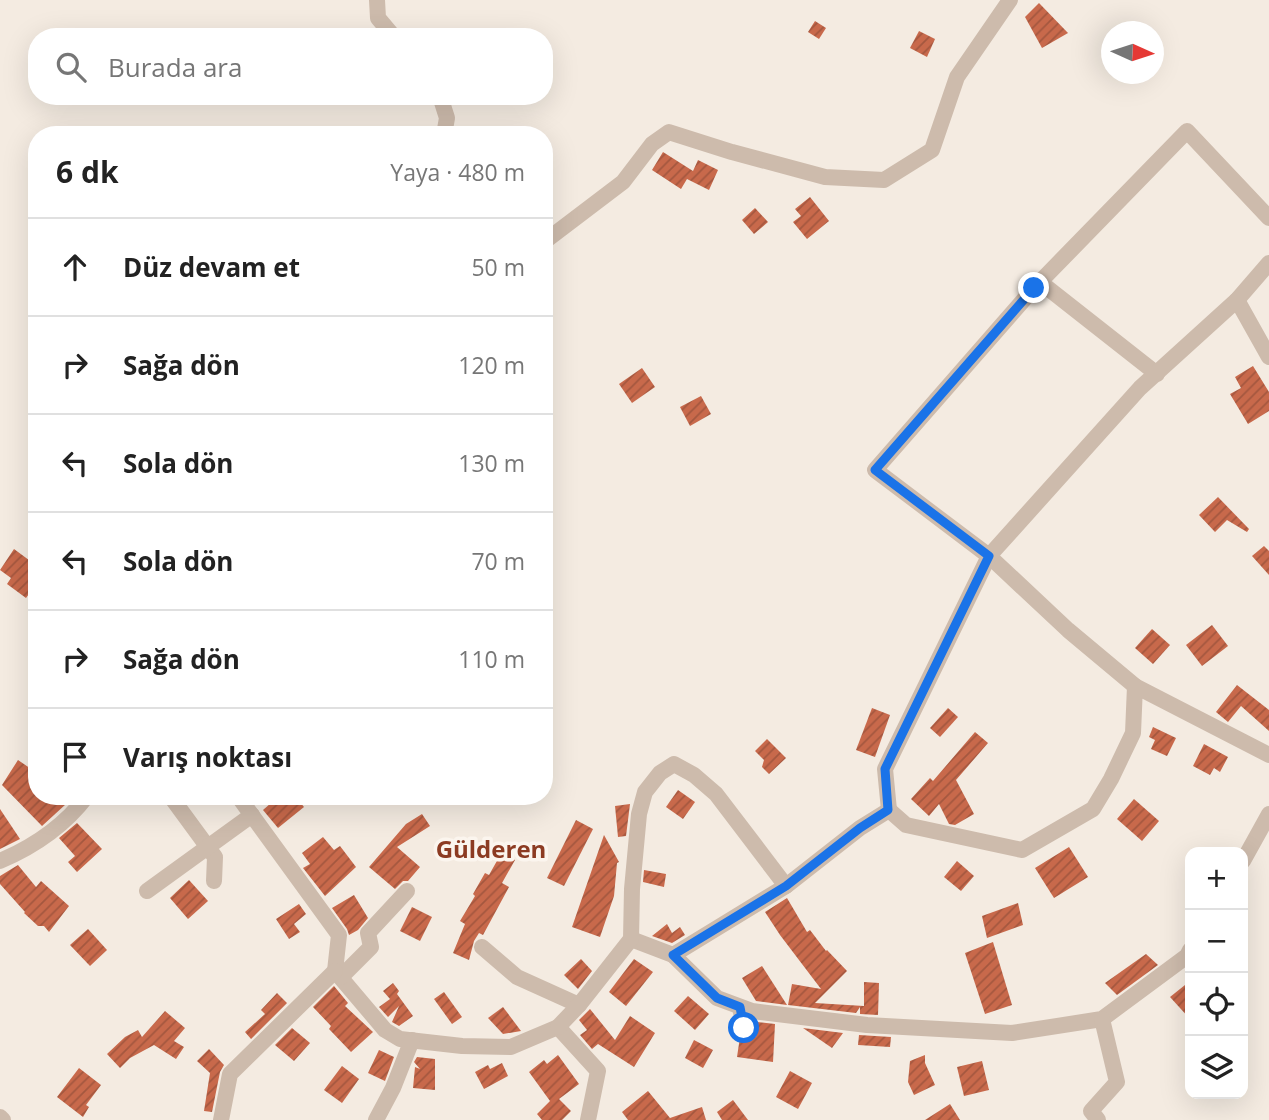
<!DOCTYPE html>
<html lang="tr">
<meta charset="utf-8">
<style>
body{margin:0;font-family:"Open Sans",sans-serif;background:#f6f6f6;color:#222}
.controls{position:absolute;right:21px;bottom:21px;display:grid;overflow:hidden;border-radius:14px;box-shadow:0 7px 28px #0002}
.controls button{width:63px;height:63px;display:grid;place-items:center;padding:0;border:0;border-bottom:2px solid #e0e0e0;background:#fff;color:#222;font:35px sans-serif}
.compass{position:absolute;left:1101px;top:21px;width:63px;height:63px;border-radius:50%;background:#fff;box-shadow:0 7px 28px #0002;rotate:93deg}
.stop{position:absolute;width:21px;height:21px;margin:-16px;border:5px solid #1a73e8;border-radius:50%;background:#fff}
.stop.end{background:#1a73e8;border-color:#fff;box-shadow:0 2px 7px #0008}
.list{margin:0;padding:0;list-style:none}
h2{display:flex;justify-content:space-between;align-items:center;height:91px;margin:0;padding:0 28px;font-size:30px}
h2 small{font-size:23px;font-weight:400;color:#767676}
.list li{display:grid;grid-template-columns:46px 1fr auto;gap:21px;align-items:center;box-sizing:border-box;height:98px;padding:0 28px;border-top:2px solid #e0e0e0}
.list b{display:block;font-size:26px;white-space:nowrap}
.list em{font-size:23px;font-style:normal;color:#767676}
.icon{flex:none;width:38px;height:38px;fill:none;stroke:currentColor;stroke-width:2;stroke-linecap:round;stroke-linejoin:round}
.map{position:relative;flex:none;width:1269px;height:1120px;overflow:hidden}
.search{position:absolute;background:#fff;box-shadow:0 7px 28px #0002;left:28px;top:28px;width:525px;height:77px;display:flex;align-items:center;gap:18px;box-sizing:border-box;padding:0 24px;border-radius:28px;color:#767676;font-size:26px}
.panel{position:absolute;background:#fff;box-shadow:0 7px 28px #0002;left:28px;top:126px;width:525px;height:679px;border-radius:28px}
.map>svg:first-child{display:block}
.building{fill:url(#building-hatch)}
.lines{fill:none;stroke-linecap:round;stroke-linejoin:round}
.street{stroke:#cdbbac;stroke-width:16}
.route{stroke:#1a73e8;stroke-width:9}
.labels{text-anchor:middle;stroke-width:7;stroke-linejoin:round;paint-order:stroke}
.quarter-label{font-size:24px;font-weight:bold;fill:#8c3b22;stroke:#fbf5ee}
</style>
<div class="map">
<svg width="1269" height="1120" viewBox="0 0 1269 1120">
<defs>
<pattern id="building-hatch" width="6" height="6" patternUnits="userSpaceOnUse" patternTransform="scale(1.75)"><rect width="6" height="6" fill="#c8694b"/><path d="M-1 1l2-2M0 6l6-6M5 7l2-2" fill="none" stroke="#a4573f"/></pattern>
</defs>
<rect width="100%" height="100%" fill="#f4ebe1"/>
<!-- building -->
<g class="building">
<polygon points="1039,3 1068,33 1042,48 1025,17"/>
<polygon points="815,21 826,28 819,39 808,32"/>
<polygon points="919,31 935,39 927,57 910,48"/>
<polygon points="663,152 693,171 698,160 718,170 709,190 687,179 681,189 652,170"/>
<polygon points="810,197 829,221 807,239 793,222 801,216 795,209"/>
<polygon points="755,208 768,222 754,234 742,220"/>
<polygon points="1253,366 1269,392 1269,411 1248,424 1230,394 1241,388 1235,377"/>
<polygon points="642,368 655,387 632,403 619,384"/>
<polygon points="701,396 711,414 690,426 680,407"/>
<polygon points="1218,497 1249,529 1247,532 1227,520 1215,532 1199,515"/>
<polygon points="1264,546 1269,551 1269,575 1252,556"/>
<polygon points="14,549 37,566 37,583 26,598 7,584 11,578 0,570"/>
<polygon points="1212,625 1228,646 1202,666 1186,645"/>
<polygon points="1152,629 1170,645 1153,664 1135,648"/>
<polygon points="1237,685 1269,710 1269,731 1241,706 1228,722 1216,712"/>
<polygon points="872,708 890,715 875,757 856,750"/>
<polygon points="948,708 958,717 940,737 930,728"/>
<polygon points="1153,727 1176,738 1167,756 1151,749 1155,740 1149,737"/>
<polygon points="975,732 988,743 956,780 974,814 955,825 949,824 939,804 929,816 911,799 930,778 933,781"/>
<polygon points="767,739 786,758 769,774 762,767 764,760 755,751"/>
<polygon points="1204,744 1228,757 1220,772 1214,768 1210,775 1193,766"/>
<polygon points="18,760 37,773 37,796 59,796 66,804 42,826 2,785"/>
<polygon points="678,790 695,802 683,819 666,807"/>
<polygon points="279,796 295,796 304,807 278,828 263,810"/>
<polygon points="1134,799 1159,821 1142,841 1117,819"/>
<polygon points="630,804 626,836 618,837 615,806"/>
<polygon points="0,809 20,839 0,849"/>
<polygon points="422,814 430,826 397,847 420,867 408,881 403,881 395,889 369,867 406,824"/>
<polygon points="576,820 593,829 564,886 547,878"/>
<polygon points="77,823 102,849 77,872 68,862 75,856 59,838"/>
<polygon points="604,835 619,862 617,863 614,896 600,937 572,927"/>
<polygon points="323,837 334,850 340,846 356,867 325,896 303,868 310,864 302,853"/>
<polygon points="1069,847 1088,877 1054,898 1035,868"/>
<polygon points="502,852 515,860 502,883 509,887 483,935 479,933 474,941 469,960 453,953 465,924 460,921 475,896 473,894 485,873 489,875"/>
<polygon points="957,861 974,876 961,891 944,877"/>
<polygon points="18,865 36,887 41,881 69,906 49,932 44,926 38,926 24,913 25,912 0,884 0,876"/>
<polygon points="644,870 666,874 664,887 643,882"/>
<polygon points="189,880 208,901 188,919 170,898"/>
<polygon points="354,895 368,918 358,930 349,935 347,929 332,908"/>
<polygon points="787,898 807,932 810,930 826,951 827,950 847,971 815,1003 864,1006 864,982 879,983 878,1015 860,1014 860,1007 856,1013 788,1005 792,984 821,989 780,935 765,912"/>
<polygon points="1018,903 1023,925 987,938 982,916"/>
<polygon points="299,904 306,914 294,924 300,932 289,939 276,919"/>
<polygon points="412,907 432,917 420,941 400,931"/>
<polygon points="667,924 672,933 680,927 685,935 672,943 652,936"/>
<polygon points="88,929 107,950 90,966 70,945"/>
<polygon points="993,942 1012,1005 985,1014 965,953"/>
<polygon points="1146,954 1158,965 1117,995 1105,983"/>
<polygon points="581,959 592,971 578,989 564,975"/>
<polygon points="634,959 653,972 626,1006 609,992"/>
<polygon points="762,966 787,1005 756,1001 742,978"/>
<polygon points="1190,981 1190,1019 1170,997"/>
<polygon points="393,983 399,991 397,994 413,1016 399,1026 392,1022 399,1006 388,1017 379,1007 390,999 383,991"/>
<polygon points="334,986 348,1003 345,1006 373,1032 351,1052 329,1029 331,1026 313,1007"/>
<polygon points="444,992 462,1017 452,1024 434,999"/>
<polygon points="277,993 287,1003 251,1039 245,1032 265,1014 261,1010"/>
<polygon points="688,996 709,1014 695,1030 674,1011"/>
<polygon points="503,1007 521,1031 503,1034 488,1018"/>
<polygon points="590,1009 615,1040 630,1016 655,1033 634,1067 598,1044 592,1049 580,1035 587,1030 579,1020"/>
<polygon points="165,1011 185,1028 174,1041 184,1047 176,1059 154,1045 130,1058 120,1068 107,1054 125,1037 138,1030 142,1037"/>
<polygon points="757,1022 775,1024 773,1062 737,1057 740,1037 756,1037"/>
<polygon points="292,1028 310,1043 294,1061 275,1045"/>
<polygon points="803,1028 843,1033 832,1048"/>
<polygon points="859,1035 891,1037 890,1047 858,1045"/>
<polygon points="694,1040 713,1050 703,1068 685,1058"/>
<polygon points="209,1049 224,1065 220,1072 212,1112 204,1111 210,1073 197,1061"/>
<polygon points="379,1050 394,1057 385,1081 368,1073"/>
<polygon points="558,1055 579,1084 559,1099 571,1111 562,1120 542,1120 537,1114 550,1101 529,1072 544,1060 547,1064"/>
<polygon points="925,1055 925,1063 935,1085 914,1095 908,1082 910,1061"/>
<polygon points="417,1057 435,1059 435,1090 413,1088 415,1067 420,1069 414,1062"/>
<polygon points="982,1061 989,1090 964,1096 957,1067"/>
<polygon points="502,1063 508,1076 484,1089 475,1072 488,1065 490,1069"/>
<polygon points="342,1066 359,1079 342,1103 324,1090"/>
<polygon points="79,1068 101,1085 86,1105 89,1107 83,1117 57,1097"/>
<polygon points="790,1071 812,1083 798,1109 776,1097"/>
<polygon points="648,1091 670,1118 702,1107 706,1120 628,1120 622,1112"/>
<polygon points="733,1100 748,1120 722,1120 717,1112"/>
<polygon points="950,1104 960,1120 925,1120"/>
</g>
<g class="lines">
<!-- street -->
<g class="street">
<polyline points="377,0 378,18 394,37"/>
<polyline points="440,96 447,118 444,135"/>
<polyline points="544,242 623,182 652,144 669,132 732,152 825,177 884,180 932,150 957,77 1010,0"/>
<polyline points="1040,282 1157,374"/>
<polyline points="1237,300 1269,357"/>
<polyline points="1135,686 1068,630 989,556 875,470 1034,288 1187,131 1269,218"/>
<polyline points="173,796 171,797 215,857 214,881"/>
<polyline points="238,796 339,935 335,971 385,1030 400,1039 462,1046 511,1047 558,1027 598,1071 588,1120"/>
<polyline points="889,810 885,769 989,556 1140,388 1237,300 1269,263"/>
<path d="M0,861c33,-14 65,-36 87,-65"/>
<polyline points="1243,861 1269,814"/>
<polyline points="147,891 252,815"/>
<polyline points="631,939 673,955 717,998 752,1011 867,1025 1012,1033 1102,1019 1187,956 1190,950"/>
<polyline points="482,947 517,977 579,1005"/>
<polyline points="673,955 786,886 860,828 889,810 906,825 1022,850 1093,809 1111,779 1133,733 1135,686 1269,755"/>
<polyline points="341,977 371,947 368,933 407,891"/>
<polyline points="740,1007 744,1028"/>
<polyline points="558,1027 579,1005 631,939 632,889 639,814 645,792 660,773 674,764 694,775 716,794 786,886"/>
<polyline points="0,1117 3,1120"/>
<polyline points="221,1120 230,1074 335,971"/>
<polyline points="376,1120 393,1088 412,1040"/>
<polyline points="1098,1120 1091,1111 1117,1082 1102,1019"/>
</g>
</g>
<g class="lines">
<!-- route -->
<polyline class="route" points="744,1028 740,1007 717,998 673,955 786,886 860,828 888,810 885,769 989,556 875,470 1034,288"/>
</g>
<g class="labels">
<!-- quarter labels -->
<g class="quarter-label">
<text x="491" y="858">Gülderen</text>
</g>
</g>
</svg>
<div class="controls">
<button>+</button>
<button>−</button>
<button><svg class="icon" aria-label="locate" viewBox="0 0 24 24"><circle cx="12" cy="12" r="6"/><path d="M12 2v4M12 18v4M2 12h4M18 12h4"/></svg></button>
<button><svg class="icon" aria-label="layers" viewBox="0 0 24 24"><path d="M12 4l9 5-9 5-9-5zM3 14l9 5 9-5"/></svg></button>
</div>
<svg class="compass" viewBox="-18 -18 36 36"><path d="M0-13l5 13h-10z" fill="#e53935"/><path d="M0 13l5-13h-10z" fill="#767676"/></svg>
<div class="stop" style="left:744px;top:1028px"></div>
<div class="stop end" style="left:1034px;top:288px"></div>
<div class="search"><svg class="icon" aria-label="search" viewBox="0 0 24 24"><circle cx="10" cy="10" r="6"/><path d="M15 15l6 6"/></svg>Burada ara</div>
<section class="panel">
<h2>6 dk<small>Yaya · 480 m</small></h2>
<ul class="list">
<li><svg class="icon" aria-label="ahead" viewBox="0 0 24 24"><path d="M12 20V5M6 11l6-6 6 6"/></svg><div><b>Düz devam et</b></div><em>50 m</em></li>
<li><svg class="icon" aria-label="right" viewBox="0 0 24 24"><path d="M7 20v-9h11M14 6l5 5-5 5"/></svg><div><b>Sağa dön</b></div><em>120 m</em></li>
<li><svg class="icon" aria-label="left" viewBox="0 0 24 24"><path d="M17 20v-9H6M10 6l-5 5 5 5"/></svg><div><b>Sola dön</b></div><em>130 m</em></li>
<li><svg class="icon" aria-label="left" viewBox="0 0 24 24"><path d="M17 20v-9H6M10 6l-5 5 5 5"/></svg><div><b>Sola dön</b></div><em>70 m</em></li>
<li><svg class="icon" aria-label="right" viewBox="0 0 24 24"><path d="M7 20v-9h11M14 6l5 5-5 5"/></svg><div><b>Sağa dön</b></div><em>110 m</em></li>
<li><svg class="icon" aria-label="arrive" viewBox="0 0 24 24"><path d="M6 21V4h12l-3 4 3 4H6"/></svg><div><b>Varış noktası</b></div></li>
</ul>
</section>
</div>
